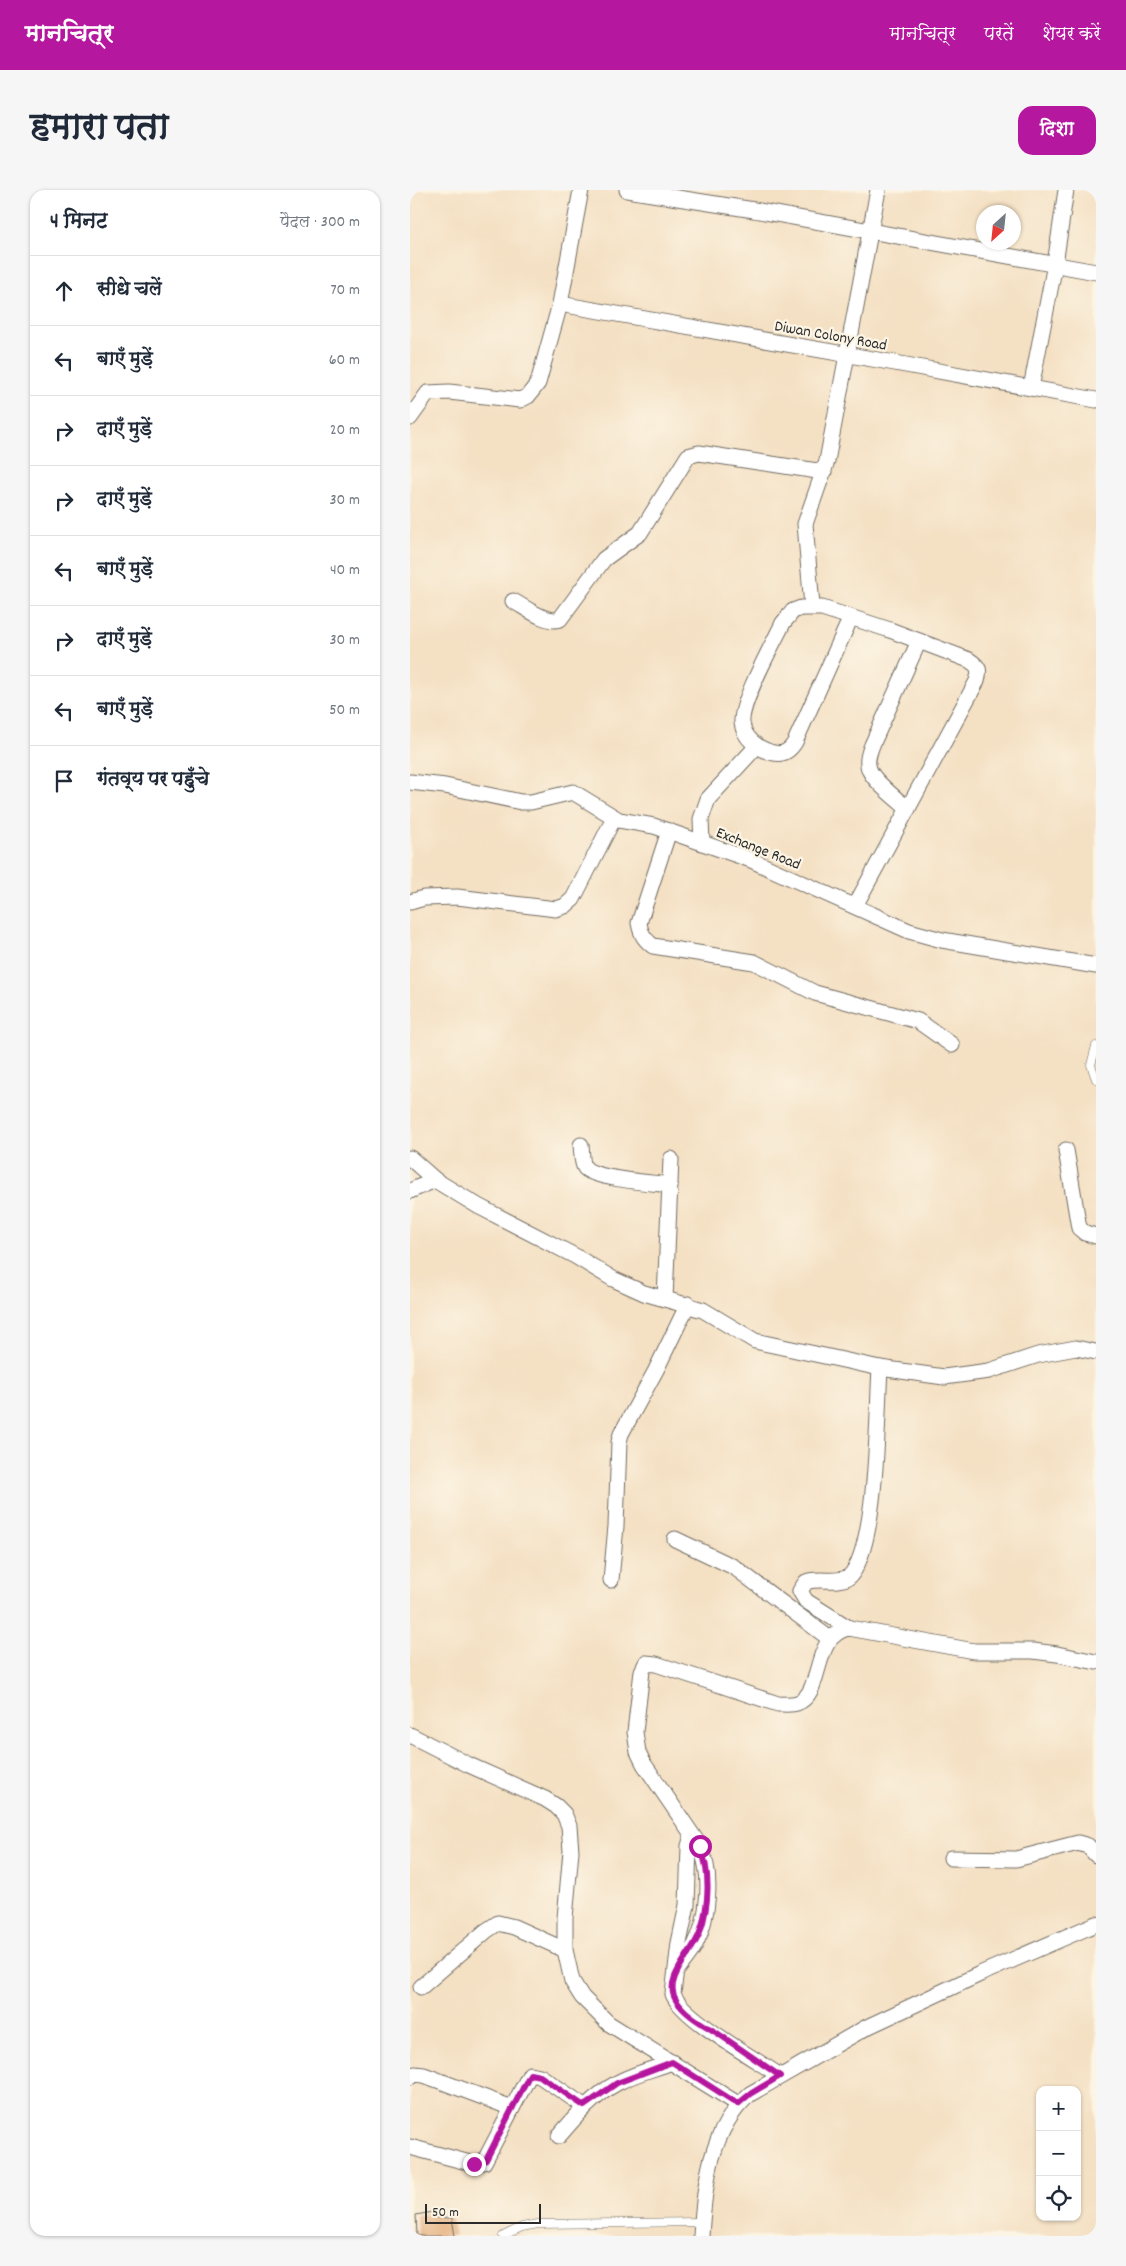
<!DOCTYPE html>
<html lang="hi">
<meta charset="utf-8">
<style>
body{margin:0;font-family:Dekko,"Playpen Sans Deva",sans-serif;background:#f6f6f7;color:#1f2937}
.controls{position:absolute;right:15px;bottom:15px;display:grid;overflow:hidden;border-radius:10px;box-shadow:0 1px 4px #0004}
.controls button{width:45px;height:45px;display:grid;place-items:center;padding:0;border:0;border-bottom:1px solid #e0e1e3;background:#fff;color:#1f2937;font:25px sans-serif}
.compass{position:absolute;left:566px;top:15px;width:45px;height:45px;border-radius:50%;background:#fff;box-shadow:0 1px 4px #0004;rotate:207deg}
.scale{position:absolute;left:15px;bottom:12px;width:116px;box-sizing:border-box;padding-left:5px;border:2px solid #2b2b2b;border-top:0;font-size:14px;line-height:18px;white-space:nowrap;color:#2b2b2b;-webkit-text-stroke:4px #fcf5e5;paint-order:stroke}
.stop{position:absolute;width:15px;height:15px;margin:-11px;border:4px solid #b5179e;border-radius:50%;background:#fff}
.stop.end{background:#b5179e;border-color:#fff;box-shadow:0 1px 5px #0008}
.list{margin:0;padding:0;list-style:none}
h2{display:flex;justify-content:space-between;align-items:center;height:65px;margin:0;padding:0 20px;font-size:21px}
h2 small{font-size:16px;font-weight:400;color:#747a83}
.list li{display:grid;grid-template-columns:32px 1fr auto;gap:15px;align-items:center;box-sizing:border-box;height:70px;padding:0 20px;border-top:1px solid #e0e1e3}
.list b{display:block;font-size:19px;white-space:nowrap}
.list em{font-size:16px;font-style:normal;color:#747a83}
.icon{flex:none;width:28px;height:28px;fill:none;stroke:currentColor;stroke-width:2;stroke-linecap:round;stroke-linejoin:round}
.map{position:relative;flex:none;width:686px;height:2046px;overflow:hidden;border-radius:15px}
header{display:flex;align-items:center;gap:30px;box-sizing:border-box;height:70px;padding:0 25px;background:#b5179e;color:#fff}
header strong{font-size:24px}
nav{display:flex;gap:28px;margin-inline-start:auto;font-size:18px}
.intro{display:flex;align-items:center;justify-content:space-between;box-sizing:border-box;height:120px;padding:0 30px}
h1{margin:0;font-size:35px}
.button{padding:12px 22px;border-radius:15px;background:#b5179e;color:#fff;font-size:18px;font-weight:700}
main{display:flex;gap:30px;padding:0 30px}
aside{flex:1;background:#fff;border-radius:15px;box-shadow:0 1px 4px #0004}
.map>svg:first-child{display:block}
.building{fill:#e2a46e}
.lines{fill:none;stroke-linecap:round;stroke-linejoin:round}
.lane-casing{stroke:#716a60;stroke-width:9}
.street-casing{stroke:#716a60;stroke-width:17}
.lane{stroke:#fff;stroke-width:8}
.street{stroke:#fff;stroke-width:15}
.route{stroke:#b5179e;stroke-width:6}
.labels{text-anchor:middle;stroke-width:4.5;stroke-linejoin:round;paint-order:stroke}
.street-label{font-size:16px;fill:#2b2b2b;stroke:#fcf5e5}
</style>
<header>
<strong>मानचित्र</strong>
<nav><a>मानचित्र</a><a>परतें</a><a>शेयर करें</a></nav>
</header>
<div class="intro"><h1>हमारा पता</h1><a class="button">दिशा</a></div>
<main>
<aside>
<h2>4 मिनट<small>पैदल · 300 m</small></h2>
<ul class="list">
<li><svg class="icon" aria-label="ahead" viewBox="0 0 24 24"><path d="M12 20V5M6 11l6-6 6 6"/></svg><div><b>सीधे चलें</b></div><em>70 m</em></li>
<li><svg class="icon" aria-label="left" viewBox="0 0 24 24"><path d="M17 20v-9H6M10 6l-5 5 5 5"/></svg><div><b>बाएँ मुड़ें</b></div><em>60 m</em></li>
<li><svg class="icon" aria-label="right" viewBox="0 0 24 24"><path d="M7 20v-9h11M14 6l5 5-5 5"/></svg><div><b>दाएँ मुड़ें</b></div><em>20 m</em></li>
<li><svg class="icon" aria-label="right" viewBox="0 0 24 24"><path d="M7 20v-9h11M14 6l5 5-5 5"/></svg><div><b>दाएँ मुड़ें</b></div><em>30 m</em></li>
<li><svg class="icon" aria-label="left" viewBox="0 0 24 24"><path d="M17 20v-9H6M10 6l-5 5 5 5"/></svg><div><b>बाएँ मुड़ें</b></div><em>40 m</em></li>
<li><svg class="icon" aria-label="right" viewBox="0 0 24 24"><path d="M7 20v-9h11M14 6l5 5-5 5"/></svg><div><b>दाएँ मुड़ें</b></div><em>30 m</em></li>
<li><svg class="icon" aria-label="left" viewBox="0 0 24 24"><path d="M17 20v-9H6M10 6l-5 5 5 5"/></svg><div><b>बाएँ मुड़ें</b></div><em>50 m</em></li>
<li><svg class="icon" aria-label="arrive" viewBox="0 0 24 24"><path d="M6 21V4h12l-3 4 3 4H6"/></svg><div><b>गंतव्य पर पहुँचे</b></div></li>
</ul>
</aside>
<div class="map">
<svg width="686" height="2046" viewBox="0 0 686 2046">
<rect width="100%" height="100%" fill="#fcf5e5"/>
<filter id="ink" filterUnits="userSpaceOnUse"><feTurbulence type="fractalNoise" baseFrequency=".02" numOctaves="2"/><feDisplacementMap in="SourceGraphic" scale="10" xChannelSelector="R" yChannelSelector="G"/><feConvolveMatrix kernelMatrix="1 2 1 2 8 2 1 2 1" color-interpolation-filters="sRGB"/></filter>
<filter id="wash" filterUnits="userSpaceOnUse"><feTurbulence type="fractalNoise" baseFrequency=".0096" numOctaves="4" result="noise"/><feDisplacementMap in="SourceGraphic" scale="20" xChannelSelector="R" yChannelSelector="G"/><feGaussianBlur stdDeviation="1.12" result="paint"/><feColorMatrix in="noise" values="0 0 0 0 0 0 0 0 0 0 0 0 0 0 0 0 0 1.4 0 .05"/><feComposite in="paint" operator="in"/></filter>
<g filter="url(#wash)">
<rect width="100%" height="100%" fill="#f4e0c3"/>
<g id="blocks">
<!-- building -->
<polygon class="building" points="28,2021 28,2028 42,2028 45,2046 7,2046 6,2025"/>
</g>
</g>
<g filter="url(#ink)">
<use href="#blocks" fill-opacity="0" stroke="#716a60" stroke-width="1"/>
<g class="lines">
<!-- lane casing -->
<g class="lane-casing">
<g id="lane">
<polyline points="686,856 681,875 686,889"/>
<polyline points="93,2046 112,2037 128,2034 292,2032"/>
</g>
</g>
<!-- street casing -->
<g class="street-casing">
<g id="street">
<polyline points="217,0 344,20 686,82"/>
<polyline points="150,114 485,173 686,210"/>
<polyline points="621,198 645,74 656,0"/>
<polyline points="0,228 18,203 39,202 110,210 118,206 128,193 150,114 171,0"/>
<path d="M103,411c12,6 33,23 47,18l44,-60 36,-26 45,-72 3,-5 11,-3 125,19"/>
<polyline points="402,416 395,334 417,271 468,0"/>
<path d="M441,427l-56,125c-6,10 -13,14 -25,10 -13,-4 -26,-14 -28,-29 -2,-20 31,-79 41,-100l10,-12 8,-3h21l68,22 79,30c11,7 11,10 8,21l-122,225"/>
<polyline points="0,592 35,596 111,612 121,612 163,602 209,630 244,636 341,670 499,741 532,750 686,776"/>
<path d="M498,619c-10,-9 -35,-28 -39,-40 -3,-8 0,-16 3,-24l47,-104"/>
<path d="M259,641l-30,92c2,11 5,16 14,23l101,16 61,31 103,28 34,24"/>
<polyline points="292,653 291,629 298,609 347,556"/>
<polyline points="0,712 14,708 47,707 146,719 155,716 163,709 204,628"/>
<path d="M171,955c1,6 0,18 4,23 10,11 69,15 85,17"/>
<polyline points="656,960 669,1038 675,1043 686,1046"/>
<polyline points="0,968 25,990 68,1016 165,1066 203,1089 234,1103 293,1120 345,1151 470,1178 534,1187 579,1181 628,1165 666,1158 686,1162"/>
<polyline points="0,1001 25,990"/>
<polyline points="255,1109 261,969"/>
<polyline points="265,1349 324,1377 420,1449"/>
<polyline points="201,1390 206,1336 209,1252 211,1244 246,1180 278,1114"/>
<path d="M439,1438l-43,-27 -6,-10 6,-9c14,-5 29,2 43,-5 29,-29 28,-164 31,-209"/>
<polyline points="0,1545 59,1575 135,1609 146,1616 154,1624 159,1636 161,1661 155,1728 155,1760 162,1791 172,1807 198,1833 328,1914"/>
<path d="M282,1646l-3,10 -2,59 -8,38 -6,51c9,24 84,66 107,82"/>
<polyline points="541,1668 606,1669 668,1653 678,1656 686,1665"/>
<path d="M267,1780c6,-8 13,-16 18,-25 14,-28 18,-71 5,-99l-56,-82 -6,-12 -3,-20 7,-61 4,-8 10,1 122,40c6,0 13,1 19,-1 28,-10 13,-67 52,-75l125,23h59l24,3 39,8"/>
<polyline points="11,1797 76,1741 88,1733 104,1737 155,1760"/>
<polyline points="0,1887 5,1884 14,1885 102,1918"/>
<path d="M149,1946c17,-20 34,-40 58,-53 16,-9 37,-14 55,-21"/>
<polyline points="0,1957 64,1974 74,1972 120,1884 130,1886 174,1916"/>
<path d="M291,2046c3,-49 9,-108 49,-142l117,-67 113,-53 116,-50"/>
</g>
</g>
<!-- lane -->
<use href="#lane" class="lane"/>
<!-- street -->
<use href="#street" class="street"/>
</g>
</g>
<g class="lines" filter="url(#ink)">
<!-- route -->
<path class="route" d="M64,1974h6l6,-4 44,-86 10,2 44,30 33,-23 55,-21 66,42 12,-10 30,-18c-21,-14 -42,-29 -63,-43 -14,-9 -32,-18 -41,-33 -14,-21 18,-48 24,-68 9,-26 11,-60 0,-86"/>
</g>
<g class="labels">
<!-- street labels -->
<g class="street-label">
<text transform="translate(421 144) rotate(10)" y="6">Diwan Colony Road</text>
<text transform="translate(349 657) rotate(22)" y="6">Exchange Road</text>
</g>
</g>
</svg>
<div class="controls">
<button>+</button>
<button>−</button>
<button><svg class="icon" aria-label="locate" viewBox="0 0 24 24"><circle cx="12" cy="12" r="6"/><path d="M12 2v4M12 18v4M2 12h4M18 12h4"/></svg></button>
</div>
<svg class="compass" viewBox="-18 -18 36 36"><path d="M0-13l5 13h-10z" fill="#e53935"/><path d="M0 13l5-13h-10z" fill="#747a83"/></svg>
<div class="scale">50 m</div>
<div class="stop" style="left:290px;top:1656px"></div>
<div class="stop end" style="left:64px;top:1974px"></div>
</div>
</main>
